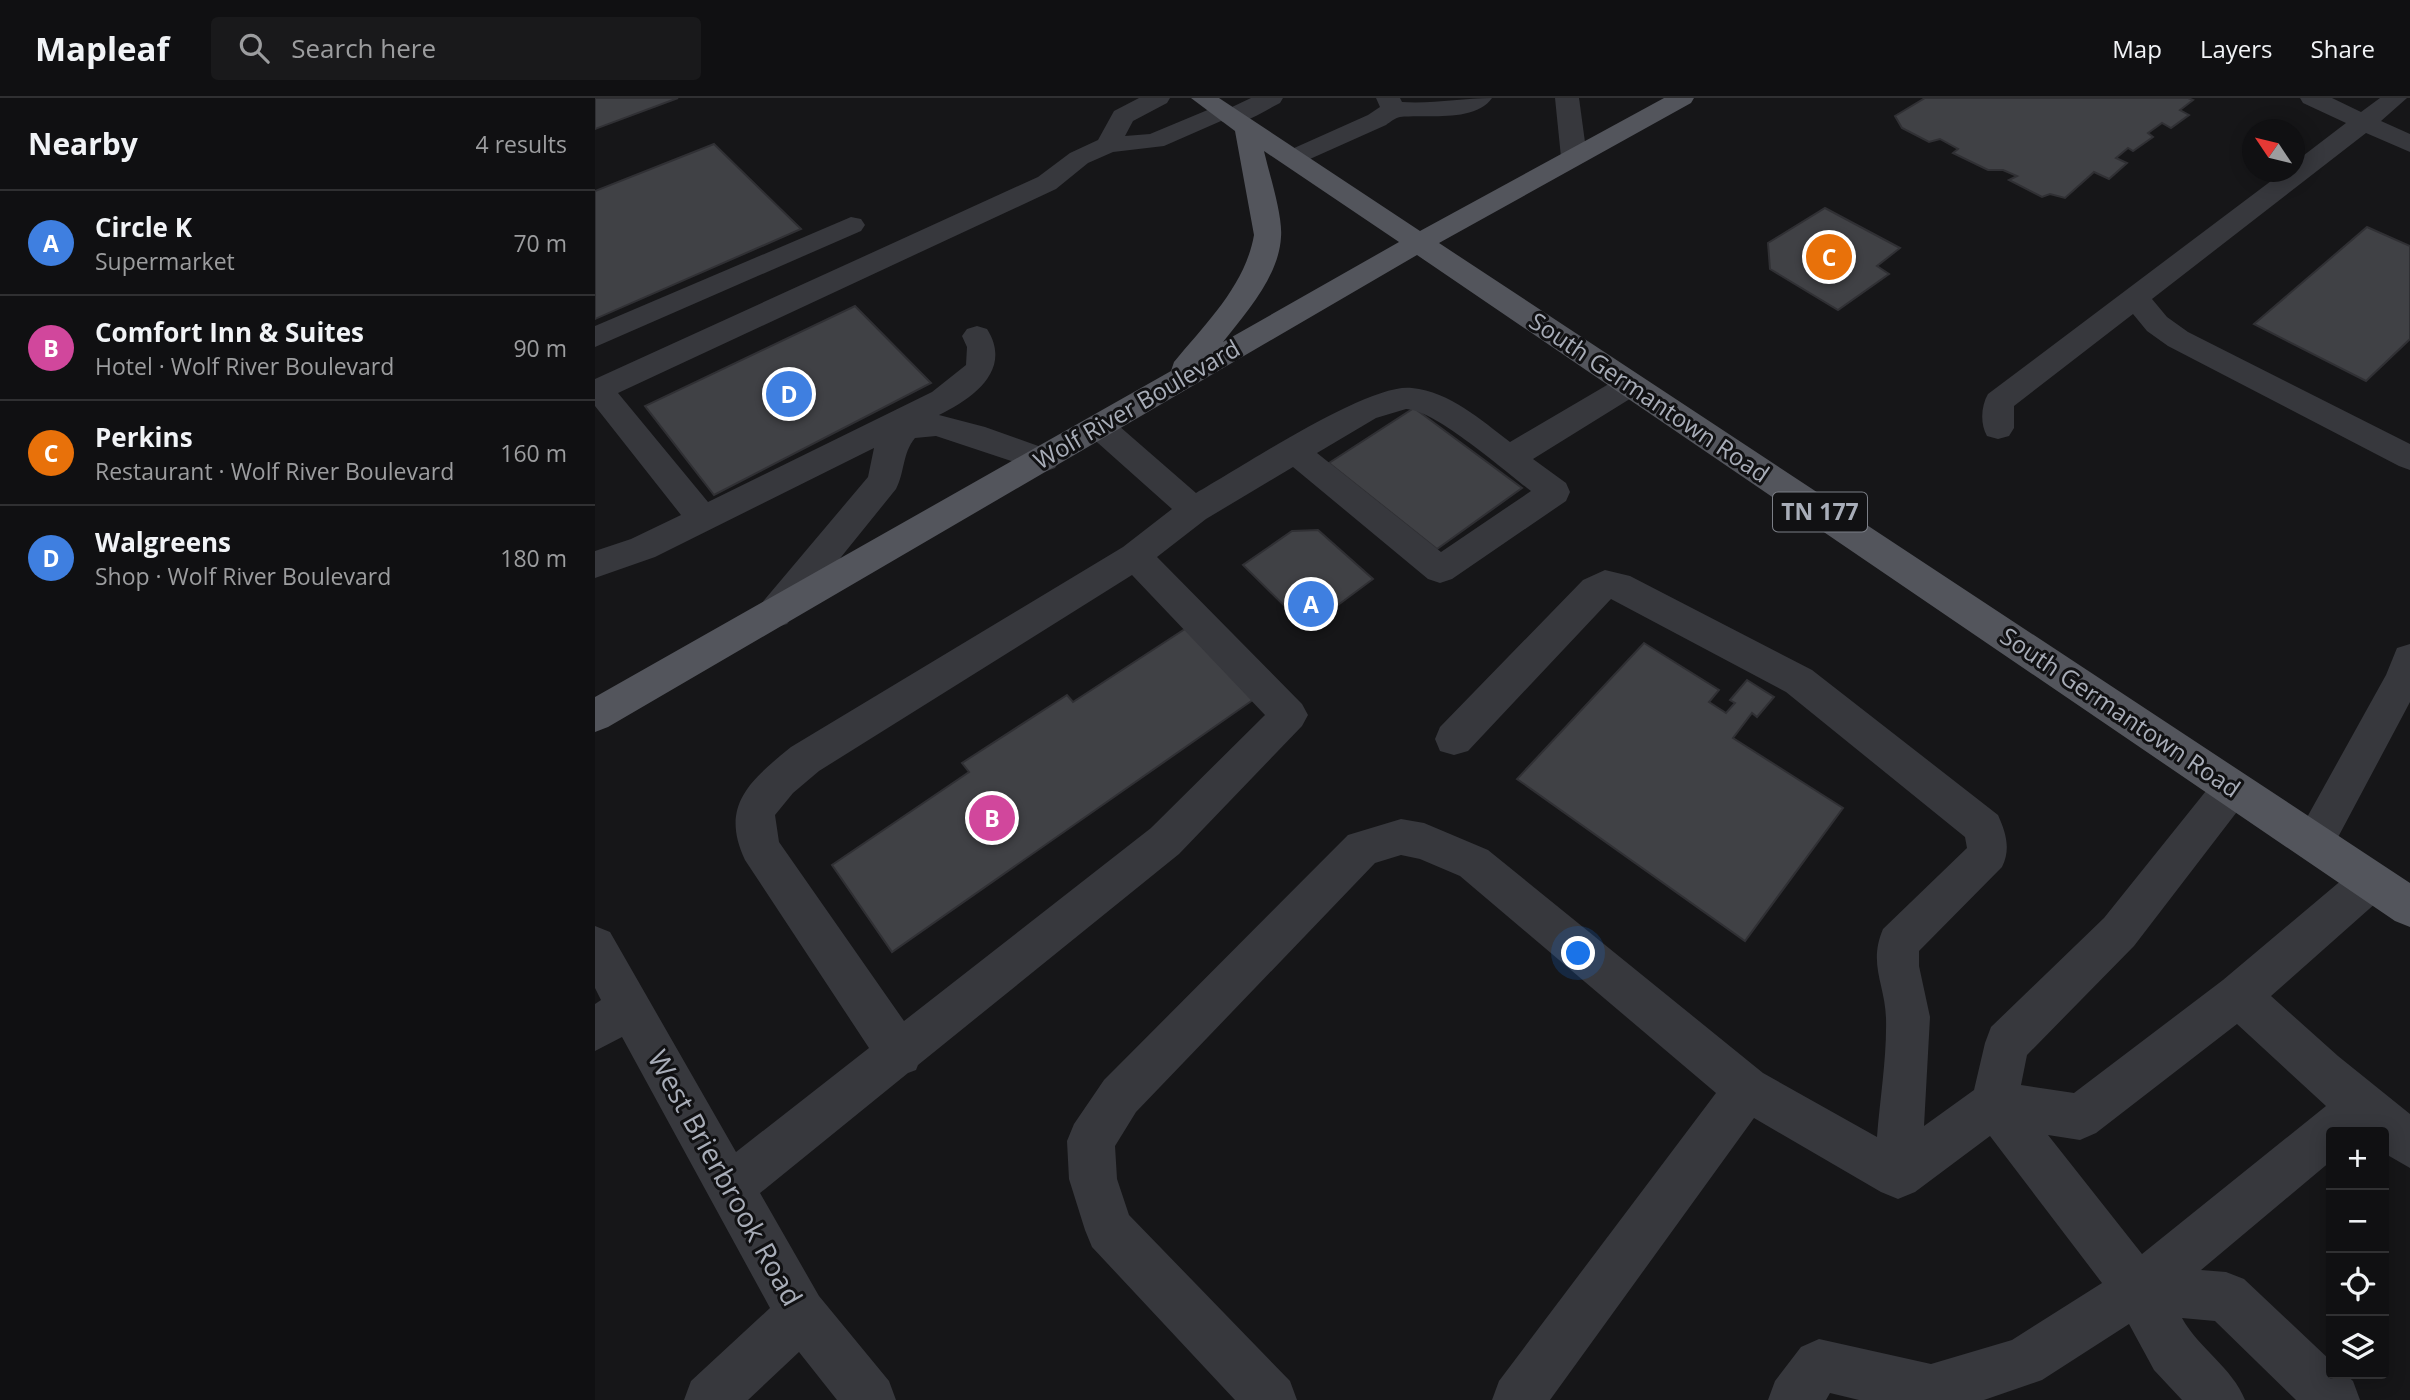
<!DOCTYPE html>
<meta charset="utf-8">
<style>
body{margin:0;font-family:"Open Sans",sans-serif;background:#19191b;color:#f1f3f6}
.controls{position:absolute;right:21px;bottom:21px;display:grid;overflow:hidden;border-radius:7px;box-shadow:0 4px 18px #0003}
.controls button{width:63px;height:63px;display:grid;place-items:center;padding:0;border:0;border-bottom:2px solid #303032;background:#101012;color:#f1f3f6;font:35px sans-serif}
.compass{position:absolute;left:1647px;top:21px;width:63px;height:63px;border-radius:50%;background:#101012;box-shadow:0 4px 18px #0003;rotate:305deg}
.you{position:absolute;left:984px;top:856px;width:24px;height:24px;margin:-18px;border:5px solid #fff;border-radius:50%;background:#1a73e8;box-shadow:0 0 0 10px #1a73e833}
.badge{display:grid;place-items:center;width:46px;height:46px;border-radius:50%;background:#f2b134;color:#fff;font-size:23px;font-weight:700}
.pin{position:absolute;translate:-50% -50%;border:4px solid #fff;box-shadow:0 2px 7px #0006}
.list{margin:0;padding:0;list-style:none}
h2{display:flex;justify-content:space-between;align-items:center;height:91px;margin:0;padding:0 28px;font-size:30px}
h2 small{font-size:23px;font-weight:400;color:#9c9d9f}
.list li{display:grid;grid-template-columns:46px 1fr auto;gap:21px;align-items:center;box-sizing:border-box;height:105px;padding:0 28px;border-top:2px solid #303032}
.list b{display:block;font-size:26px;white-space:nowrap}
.list p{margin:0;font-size:23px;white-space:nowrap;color:#9c9d9f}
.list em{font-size:23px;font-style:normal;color:#9c9d9f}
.icon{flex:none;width:38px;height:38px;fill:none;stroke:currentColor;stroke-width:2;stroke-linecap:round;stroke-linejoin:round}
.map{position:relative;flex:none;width:1815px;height:1302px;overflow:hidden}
header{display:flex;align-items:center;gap:42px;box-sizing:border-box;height:98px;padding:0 35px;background:#101012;border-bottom:2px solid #303032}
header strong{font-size:33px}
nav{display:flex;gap:38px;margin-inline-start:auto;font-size:24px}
.search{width:490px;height:63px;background:#19191b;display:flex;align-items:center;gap:18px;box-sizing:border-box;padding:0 24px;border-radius:7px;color:#9c9d9f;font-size:26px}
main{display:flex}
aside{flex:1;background:#101012}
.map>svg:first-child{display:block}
.building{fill:#404145;stroke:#303034;stroke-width:2}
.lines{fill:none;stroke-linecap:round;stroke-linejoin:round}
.minor{fill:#37383d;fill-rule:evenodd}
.major{fill:#53555c;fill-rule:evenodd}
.labels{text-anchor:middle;stroke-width:6;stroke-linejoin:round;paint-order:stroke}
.shield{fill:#111113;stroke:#7b7e86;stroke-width:2}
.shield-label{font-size:23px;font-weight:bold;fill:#a8adb8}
.street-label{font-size:24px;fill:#a8adb8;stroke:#111113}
.near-street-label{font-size:28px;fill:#a8adb8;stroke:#111113}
</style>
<header>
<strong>Mapleaf</strong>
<div class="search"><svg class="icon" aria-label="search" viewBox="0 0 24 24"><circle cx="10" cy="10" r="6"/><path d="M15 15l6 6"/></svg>Search here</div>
<nav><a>Map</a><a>Layers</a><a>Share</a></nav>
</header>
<main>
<aside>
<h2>Nearby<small>4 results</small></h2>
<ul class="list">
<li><span class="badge" style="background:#3f7fe0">A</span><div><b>Circle K</b><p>Supermarket</p></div><em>70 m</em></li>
<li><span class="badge" style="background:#d1479c">B</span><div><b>Comfort Inn &amp; Suites</b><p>Hotel · Wolf River Boulevard</p></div><em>90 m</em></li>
<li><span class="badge" style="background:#e8710a">C</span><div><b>Perkins</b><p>Restaurant · Wolf River Boulevard</p></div><em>160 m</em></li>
<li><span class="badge" style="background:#3f7fe0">D</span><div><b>Walgreens</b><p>Shop · Wolf River Boulevard</p></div><em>180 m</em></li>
</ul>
</aside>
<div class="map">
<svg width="1815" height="1302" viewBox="0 0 1815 1302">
<rect width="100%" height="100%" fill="#161618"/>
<!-- building -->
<g class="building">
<polygon points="0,0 83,0 0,31"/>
<polygon points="1330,0 1593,0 1598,2 1585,12 1594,17 1576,30 1567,25 1553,35 1558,39 1538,53 1533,50 1521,60 1532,65 1514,81 1499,74 1470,100 1455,96 1447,99 1414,82 1422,78 1408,72 1393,72 1358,55 1363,51 1345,41 1334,44 1307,30 1300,18"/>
<polygon points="119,46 206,131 0,221 0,93"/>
<polygon points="1230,110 1305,150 1282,168 1294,176 1243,212 1175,171 1173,145"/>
<polygon points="1772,129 1815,148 1815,241 1771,283 1659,226"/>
<polygon points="260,208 336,285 119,397 50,308"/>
<polygon points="819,310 927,390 842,451 734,365"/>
<polygon points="723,432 778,481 712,530 648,467 697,433"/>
<polygon points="593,529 665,597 297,854 237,767 374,674 367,665 472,597 478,604"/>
<polygon points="1049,545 1124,592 1114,604 1131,615 1140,605 1135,602 1152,582 1179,599 1162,619 1157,615 1138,640 1248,710 1150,843 922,681"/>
</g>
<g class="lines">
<!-- minor -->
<g class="minor">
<path d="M544,0h31l-3,5 -34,18 -8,15 25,-2 72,-30 10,3 19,-9h32l-3,5c-17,8 -42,27 -59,18l-57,25 -51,6 -25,11 -32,26 -438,204 90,109 224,-110 34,-27 1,-18 -5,-11 5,-7 10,-3 10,3c26,41 -14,69 -48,86l46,12 70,25 5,8 -5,8 -11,4 -108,-36 -21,2c-13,16 -10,34 -19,51l-109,135 -13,4 -13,-4 -5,-10 5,-10 107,-127 6,-29 -219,109 -60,21v-27l36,-12 50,-24 -86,-109v-27l443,-202 32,-24 28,-13 16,-29z"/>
<path d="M781,0h24l2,4c31,2 60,-4 90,-4 -17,25 -67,16 -92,19 -5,1 -10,5 -14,8l-85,38 -9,3 -9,-3 -4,-5 4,-5 85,-38 12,-8z"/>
<polygon points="960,0 984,0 992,59 988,64 979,67 970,64 966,59"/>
<path d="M1705,0h32l29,14 19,-14h27l-26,23 29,13v18l-44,-19 -214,166 15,18 21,15 222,112v26l-11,-4 -231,-120 -21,-15 -14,-17 -119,92v22l-5,8 -11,3 -11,-3c-7,-12 -6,-30 1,-42l295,-222h12v-10l51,-39 -43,-20z"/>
<polygon points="256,119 266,121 270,127 266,133 0,249 0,228"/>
<path d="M1035,277l11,3 4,7 -4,7 -108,67 33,24 4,9 -4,9 -114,78 -12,4 -12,-4 -135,-112 -87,52 -49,38 145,147 6,11 -6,11 -123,128 -261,211 -2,5 -8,3 -148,120 59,103 70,85 7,19h-59l-38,-48 -51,48h-64l7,-19 79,-73 -148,-271 -27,14v-47l6,-4 -6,-12v-62l15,6 126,220 133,-104 -124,-188c-26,-55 6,-80 46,-113l332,-200 49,-38 -83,-74 -5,-8 5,-8 11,-3 11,3 85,74c43,-24 173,-111 216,-105 38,4 69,32 98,54l109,-64zM811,311c28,0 100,63 125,82l-90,61 -124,-99 59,-35zM537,477l133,140 -114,113 -247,193 -125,-179 -4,-27 18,-22 26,-22z"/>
<path d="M1010,472l25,6 182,94 186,145c8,18 13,34 4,52l-83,84v15l11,51 -6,109 50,-36 11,-47 6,-16 113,-109 114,-142 14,-5 14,5 6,12 -6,12 -112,146 -107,109 -6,30 53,8 149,-113 133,-112 15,-6 15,6 6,13 -6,13 -115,102 67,60 72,58v54l-26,-15v-21h-53v29l-130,109 25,2 18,7 87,82v13h14l8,7 7,19h-64l-81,-79 -33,-3c17,31 50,49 63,82h-63l-28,-30 -25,-46 -87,56 -58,20h-125l-29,-7 -4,7h-58l7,-19 26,-34 18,-8 112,25 81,-24 90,-57 -112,-147 -75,56 -17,7 -17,-7 -127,-74 -204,282h-58l7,-19 217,-288 -256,-217 -40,-17 -19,-4 -26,8 -239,249 -21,34 2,33 12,36 161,166 7,19h-62l-143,-153 -7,-17 -16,-51 -2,-38 7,-17 30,-44 244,-245 53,-16 23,4 64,27 275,223 114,64c3,-39 10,-80 9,-119 -1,-34 -18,-54 -3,-89l84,-81 -2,-11 -179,-145 -175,-93 -143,152 -14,4 -14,-4 -5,-12 5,-12 143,-147zM1642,926l89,82 -184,148 -94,-119 32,5 16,-7z"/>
<polygon points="1815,546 1815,604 1733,758 1719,763 1705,758 1699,745 1705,732 1791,577 1802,550"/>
</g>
<!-- major -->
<path class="major" d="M596,0h28l201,133 244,-133h30l-3,5 -252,140 971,640v44l-15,-6 -978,-666 -809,472 -13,5v-35l576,-326 3,-9c32,-39 71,-76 80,-127l-19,-104zM669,53l135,91 -176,100c23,-29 56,-66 58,-105 2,-21 -12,-64 -17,-86z"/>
</g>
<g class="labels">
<!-- shield labels -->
<rect class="shield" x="1178" y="394.5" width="94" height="39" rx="5"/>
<g class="shield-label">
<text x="1225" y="422">TN 177</text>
</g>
<!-- street labels -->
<g class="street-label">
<text transform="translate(1054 300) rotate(34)" y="8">South Germantown Road</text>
<text transform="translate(542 307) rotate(-30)" y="8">Wolf River Boulevard</text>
<text transform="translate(1525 615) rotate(34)" y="8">South Germantown Road</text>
</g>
<!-- near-street labels -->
<g class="near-street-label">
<text transform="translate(130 1080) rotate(61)" y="10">West Brierbrook Road</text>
</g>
</g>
</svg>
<div class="controls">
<button>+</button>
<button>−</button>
<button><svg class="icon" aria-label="locate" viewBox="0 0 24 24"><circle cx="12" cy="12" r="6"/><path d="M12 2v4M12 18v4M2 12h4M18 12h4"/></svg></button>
<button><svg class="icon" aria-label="layers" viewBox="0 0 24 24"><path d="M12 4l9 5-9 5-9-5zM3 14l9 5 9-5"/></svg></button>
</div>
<svg class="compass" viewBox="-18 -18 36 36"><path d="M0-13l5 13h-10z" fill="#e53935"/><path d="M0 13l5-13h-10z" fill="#9c9d9f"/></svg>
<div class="you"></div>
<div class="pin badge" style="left:716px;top:506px;background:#3f7fe0">A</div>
<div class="pin badge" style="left:397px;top:720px;background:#d1479c">B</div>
<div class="pin badge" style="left:1234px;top:159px;background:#e8710a">C</div>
<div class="pin badge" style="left:194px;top:296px;background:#3f7fe0">D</div>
</div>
</main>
